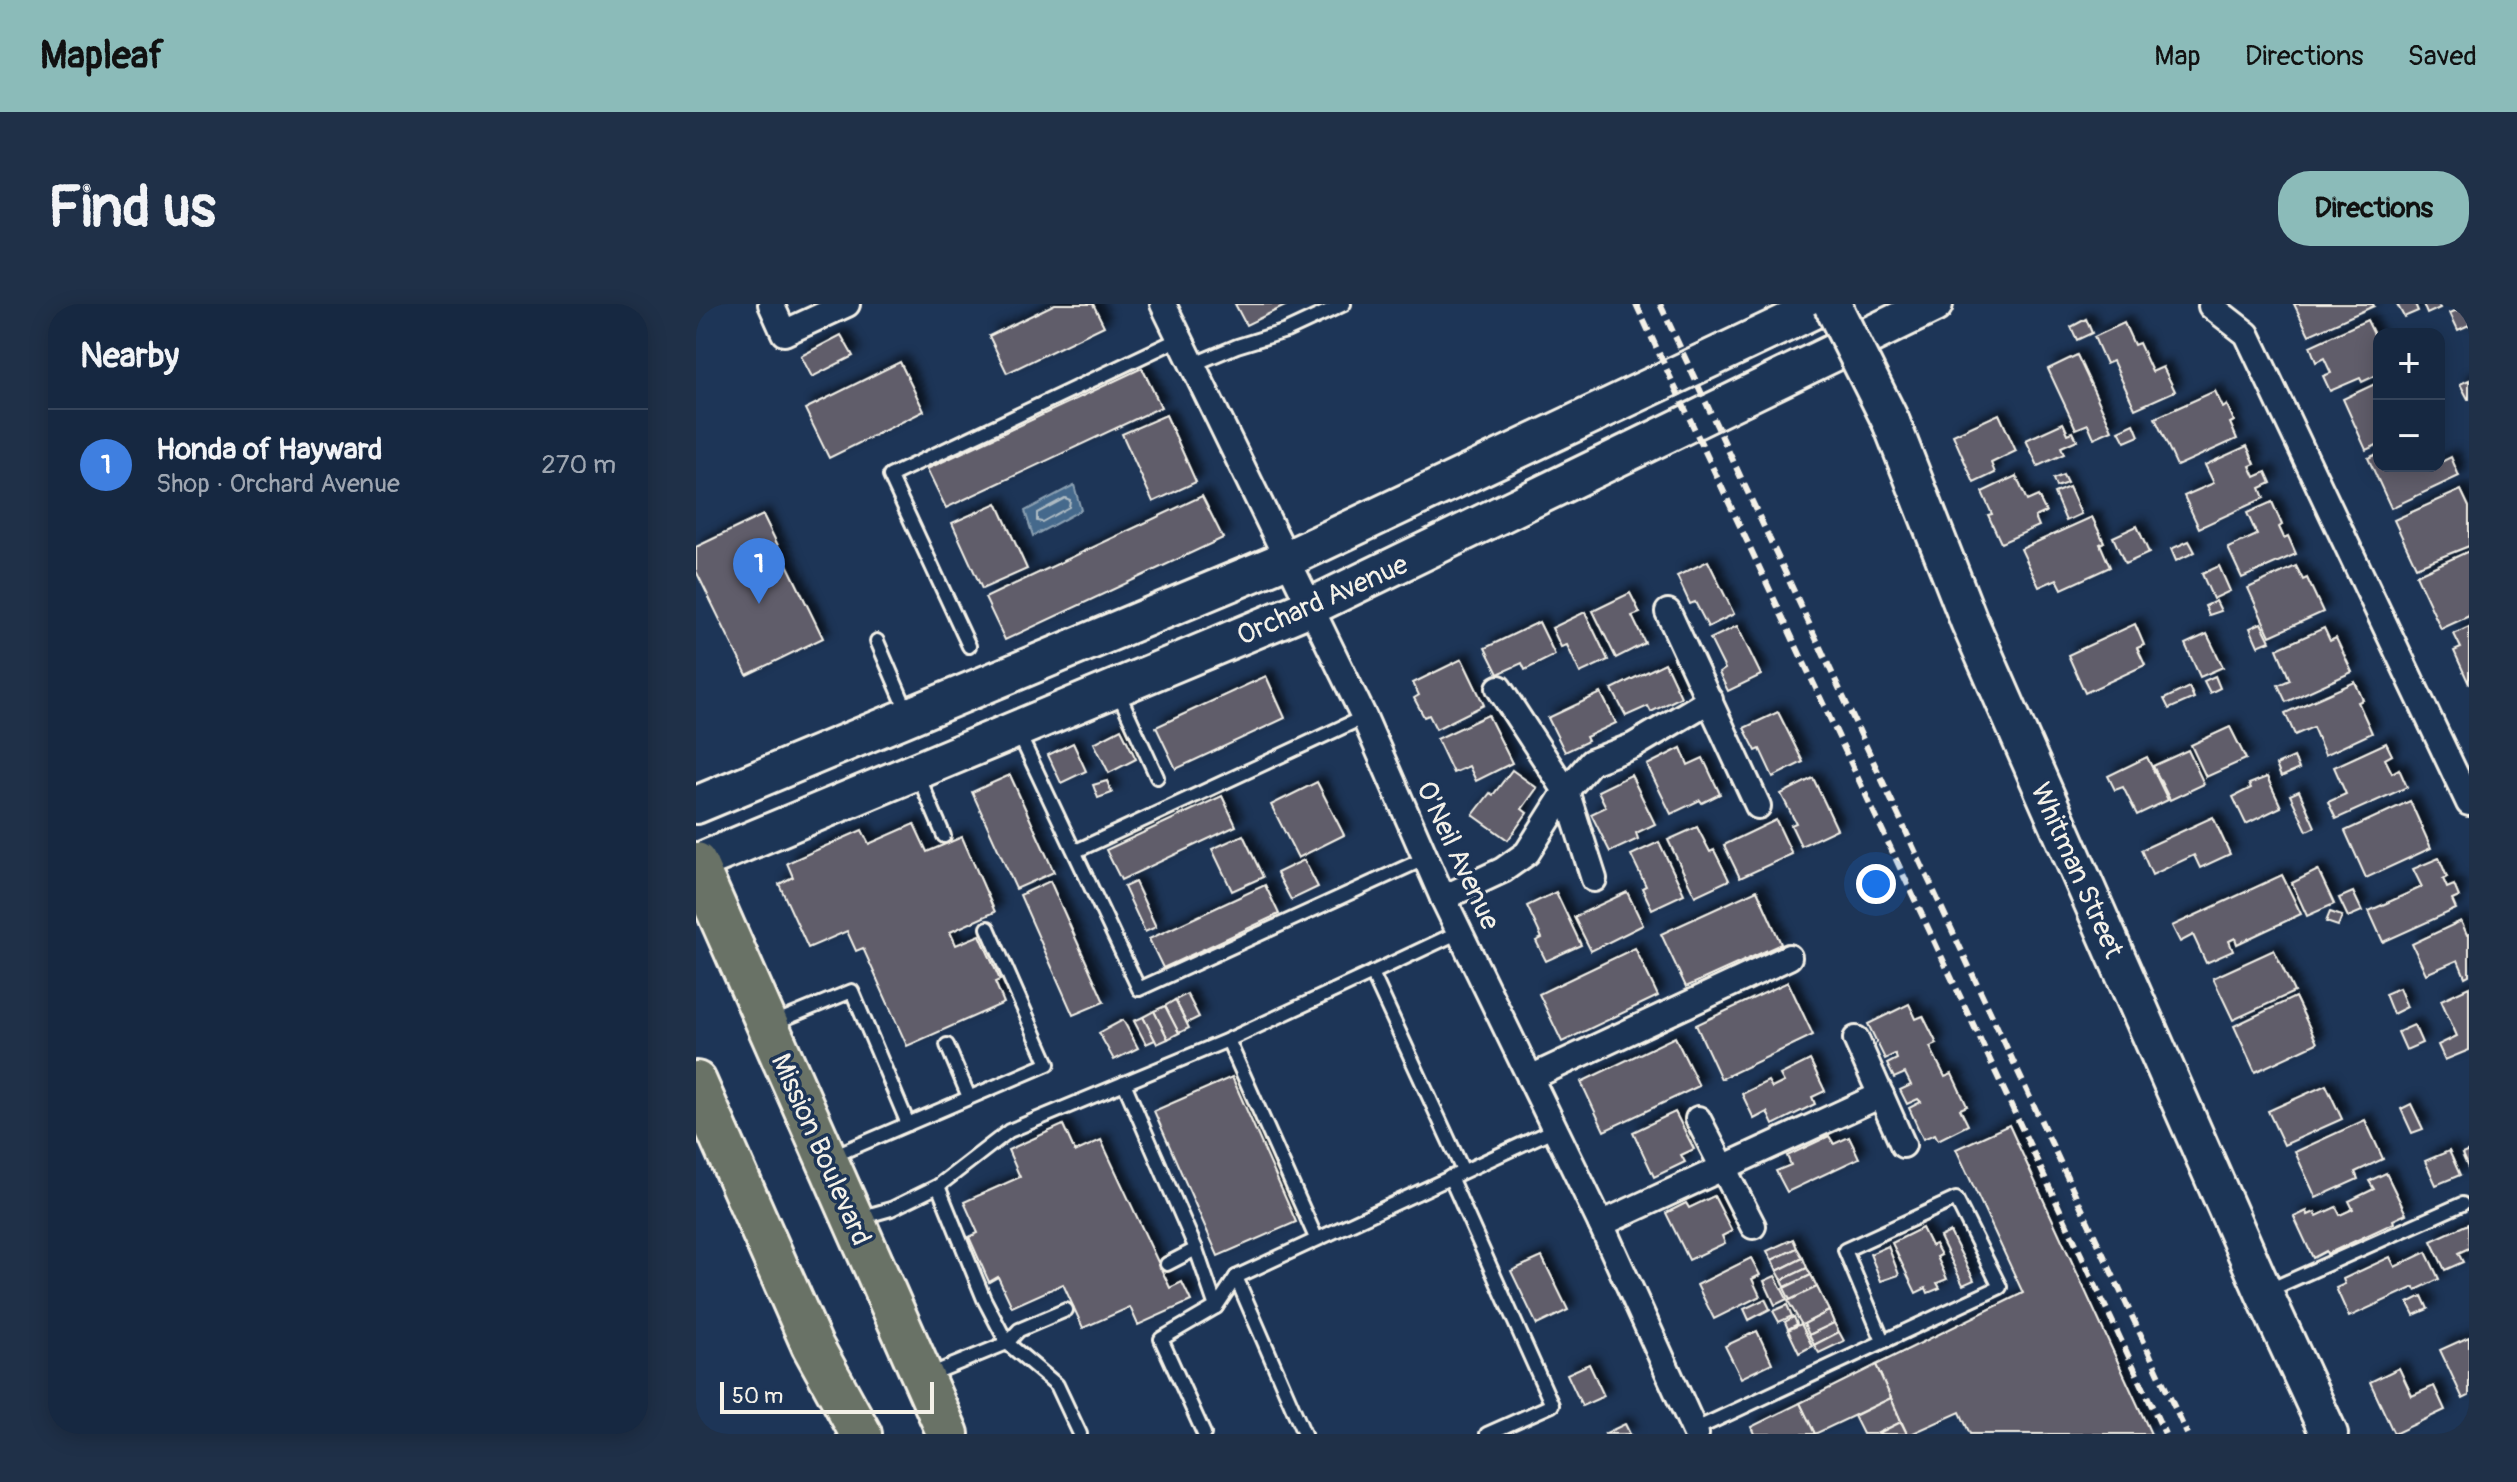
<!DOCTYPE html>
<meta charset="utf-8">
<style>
body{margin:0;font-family:Pangolin,sans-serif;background:#1f3048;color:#f1f3f6}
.controls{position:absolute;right:24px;top:24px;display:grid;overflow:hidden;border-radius:16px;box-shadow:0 4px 20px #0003}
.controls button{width:72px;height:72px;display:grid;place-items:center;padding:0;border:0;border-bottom:2px solid #35445a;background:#162841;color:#f1f3f6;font:40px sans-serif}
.scale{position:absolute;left:24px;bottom:20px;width:214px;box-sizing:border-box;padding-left:8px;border:4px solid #f4f1e8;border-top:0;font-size:22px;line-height:28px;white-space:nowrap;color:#f4f1e8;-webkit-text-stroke:6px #1d3557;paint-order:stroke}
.you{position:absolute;left:1180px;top:580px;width:28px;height:28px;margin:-20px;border:6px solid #fff;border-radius:50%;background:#1a73e8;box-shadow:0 0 0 12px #1a73e833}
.badge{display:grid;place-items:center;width:52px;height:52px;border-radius:50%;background:#8bbbb9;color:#fff;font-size:26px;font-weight:700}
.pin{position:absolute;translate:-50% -66px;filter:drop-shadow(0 2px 4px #0008)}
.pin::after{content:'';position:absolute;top:42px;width:28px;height:24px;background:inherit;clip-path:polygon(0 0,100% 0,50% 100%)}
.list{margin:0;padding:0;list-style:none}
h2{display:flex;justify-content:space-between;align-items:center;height:104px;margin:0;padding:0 32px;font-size:34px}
h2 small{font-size:26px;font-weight:400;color:#9ea6b1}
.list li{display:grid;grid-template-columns:52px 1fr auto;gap:24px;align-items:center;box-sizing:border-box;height:112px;padding:0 32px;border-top:2px solid #35445a}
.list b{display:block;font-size:30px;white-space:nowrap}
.list p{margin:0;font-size:26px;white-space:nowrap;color:#9ea6b1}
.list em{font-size:26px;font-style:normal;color:#9ea6b1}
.map{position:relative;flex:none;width:1773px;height:1130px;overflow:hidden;border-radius:32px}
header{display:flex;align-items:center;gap:48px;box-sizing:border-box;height:112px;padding:0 40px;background:#8bbbb9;color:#111}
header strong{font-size:38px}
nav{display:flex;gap:44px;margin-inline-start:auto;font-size:28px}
.intro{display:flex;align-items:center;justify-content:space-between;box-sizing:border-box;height:192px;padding:0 48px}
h1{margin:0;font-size:56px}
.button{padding:20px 36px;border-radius:32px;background:#8bbbb9;color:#111;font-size:28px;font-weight:700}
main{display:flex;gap:48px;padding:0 48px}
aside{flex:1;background:#162841;border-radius:32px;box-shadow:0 4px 20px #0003}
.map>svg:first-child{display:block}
.water{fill:#44698c;stroke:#8a9fb1;stroke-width:2}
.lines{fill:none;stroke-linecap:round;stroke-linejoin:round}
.shore{stroke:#aebbc3;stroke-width:2}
.building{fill:#605d6b;stroke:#f4f1e8;stroke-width:2;filter:url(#shadow)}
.lane-casing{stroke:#f4f1e8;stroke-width:18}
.street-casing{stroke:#f4f1e8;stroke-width:30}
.secondary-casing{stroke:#f4f1e8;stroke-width:42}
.primary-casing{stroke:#f4f1e8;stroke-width:46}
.lane{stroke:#1d3557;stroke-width:12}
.street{stroke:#1d3557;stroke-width:24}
.secondary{stroke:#1d3557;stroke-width:36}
.primary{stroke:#697266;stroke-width:40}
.rail{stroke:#f4f1e8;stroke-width:6;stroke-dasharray:12 6;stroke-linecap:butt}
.secondary-bridge-casing{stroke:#f4f1e8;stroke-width:42;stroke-linecap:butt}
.secondary-bridge{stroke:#1d3557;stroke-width:36}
.labels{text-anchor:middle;stroke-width:7;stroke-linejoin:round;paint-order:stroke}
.street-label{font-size:28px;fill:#f4f1e8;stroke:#1d3557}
</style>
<header>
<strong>Mapleaf</strong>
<nav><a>Map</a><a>Directions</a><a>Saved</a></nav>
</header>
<div class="intro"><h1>Find us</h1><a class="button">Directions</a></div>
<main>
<aside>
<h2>Nearby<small></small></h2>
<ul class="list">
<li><span class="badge" style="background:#3f7fe0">1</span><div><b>Honda of Hayward</b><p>Shop · Orchard Avenue</p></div><em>270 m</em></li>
</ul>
</aside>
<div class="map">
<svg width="1773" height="1130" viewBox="0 0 1773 1130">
<defs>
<filter id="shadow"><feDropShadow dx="7" dy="-7" stdDeviation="4" flood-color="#0009"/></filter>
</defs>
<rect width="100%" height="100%" fill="#1d3557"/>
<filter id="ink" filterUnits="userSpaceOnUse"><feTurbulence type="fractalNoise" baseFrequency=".0125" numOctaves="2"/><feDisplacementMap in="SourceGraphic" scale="16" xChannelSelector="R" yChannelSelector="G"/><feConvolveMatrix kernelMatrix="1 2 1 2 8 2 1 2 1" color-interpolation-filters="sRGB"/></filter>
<g filter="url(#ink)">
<!-- water -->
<polygon class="water" points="378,181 385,206 337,232 329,207"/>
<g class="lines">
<!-- shore -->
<polygon class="shore" points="369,194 374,196 373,203 346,218 341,217 341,209"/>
</g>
<!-- building -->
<g class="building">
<polygon points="359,0 397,0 408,22 311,69 293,32"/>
<polygon points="539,0 593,0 550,21"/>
<polygon points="1598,0 1677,0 1678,2 1613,31"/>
<polygon points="1701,0 1719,0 1722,7 1708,13"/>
<polygon points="1727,0 1742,0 1744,4 1731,10"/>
<polygon points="1773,1 1773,21 1762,26 1754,9"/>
<polygon points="1390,15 1396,29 1381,36 1375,23"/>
<polygon points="1671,16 1683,41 1683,70 1666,78 1664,74 1634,87 1627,72 1635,69 1628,54 1620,58 1614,42"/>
<polygon points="1428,19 1438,41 1443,39 1456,68 1467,63 1479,87 1439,105 1417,57 1410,60 1398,33"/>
<polygon points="145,31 157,52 116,73 105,52"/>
<polygon points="1381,51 1416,126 1398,134 1392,120 1380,125 1352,65"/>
<polygon points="204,58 228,107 133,154 109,105"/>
<polygon points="446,64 465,103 250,204 231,165"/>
<polygon points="1773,76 1773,95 1772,95 1764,80"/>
<polygon points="1683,78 1683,140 1670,146 1647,95"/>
<polygon points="1519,87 1527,104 1531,101 1538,117 1534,119 1541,135 1481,162 1459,114"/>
<polygon points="1303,110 1320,147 1295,159 1299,169 1278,179 1257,131"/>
<polygon points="470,111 500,178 457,198 426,130"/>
<polygon points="1367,119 1372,130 1377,128 1381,136 1365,143 1368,150 1342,162 1330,136"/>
<polygon points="1438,120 1443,132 1429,138 1423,127"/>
<polygon points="1551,142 1559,160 1554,162 1559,173 1570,168 1575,179 1564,184 1568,194 1503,224 1488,192 1518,179 1509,161"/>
<polygon points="1683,149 1683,162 1743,162 1743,159 1755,153 1763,172 1695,204 1672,154"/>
<polygon points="1367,171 1371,179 1360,183 1357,175"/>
<polygon points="1320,172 1331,197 1342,192 1350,208 1339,213 1343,222 1305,239 1292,211 1296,210 1286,188"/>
<polygon points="1373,183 1385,210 1370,217 1358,189"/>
<polygon points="1765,186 1773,203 1773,242 1720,263 1698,216"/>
<polygon points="506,192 527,234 309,336 289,294"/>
<polygon points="1576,198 1586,221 1583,223 1588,234 1592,232 1600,250 1546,274 1532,244 1561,231 1551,209"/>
<polygon points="301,199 331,265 286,285 256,219"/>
<polygon points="67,211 127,334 51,371 0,267 0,243"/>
<polygon points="1396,213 1408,238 1404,240 1414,263 1366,285 1361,275 1343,283 1325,245"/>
<polygon points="1441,222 1453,249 1429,260 1417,233"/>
<polygon points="1493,237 1499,248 1480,257 1475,245"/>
<polygon points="1773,247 1773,312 1745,325 1720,271"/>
<polygon points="1012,257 1038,310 1012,323 999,298 994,300 981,272"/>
<polygon points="1523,262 1534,287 1517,295 1506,270"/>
<polygon points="1600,262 1607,276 1611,274 1627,308 1574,332 1552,284"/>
<polygon points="934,289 944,309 936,312 949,339 920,354 897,307"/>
<polygon points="1520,297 1525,307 1513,311 1509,302"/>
<polygon points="889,308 912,356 884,369 871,341 865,343 856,324"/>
<polygon points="843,318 859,351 829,366 826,359 802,370 789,344"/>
<polygon points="1565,319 1574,337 1562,342 1554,324"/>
<polygon points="1439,320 1448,341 1441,344 1449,361 1389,389 1372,351"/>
<polygon points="1041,322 1065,371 1032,387 1023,369 1029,365 1014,335"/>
<polygon points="1773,323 1773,380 1758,347 1765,344 1758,330"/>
<polygon points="1628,324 1634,337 1640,334 1656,368 1590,398 1582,381 1594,376 1581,345"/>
<polygon points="1511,330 1527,363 1504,373 1489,340"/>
<polygon points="766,355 788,401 740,425 733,411 728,413 718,394 723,391 717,379"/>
<polygon points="969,359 985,393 955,408 952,402 930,412 916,385"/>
<polygon points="570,372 589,414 480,465 460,423"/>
<polygon points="1519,372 1524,384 1514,389 1508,377"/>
<polygon points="1659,378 1667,396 1662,398 1676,429 1629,451 1617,423 1599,431 1589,409"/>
<polygon points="1493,383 1498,394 1473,405 1468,395"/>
<polygon points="905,389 920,419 890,433 892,437 869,448 852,414"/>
<polygon points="1082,408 1107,458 1077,473 1064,445 1060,447 1048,424"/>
<polygon points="792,411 816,459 780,477 773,462 757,469 741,435"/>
<polygon points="1534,423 1550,455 1510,473 1495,441"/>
<polygon points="425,425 440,455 413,469 398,439"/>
<polygon points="377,439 390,467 365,479 352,451"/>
<polygon points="1690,439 1696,451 1689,455 1696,469 1703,465 1711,483 1640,515 1632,498 1650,490 1638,463"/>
<polygon points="985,444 992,461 1007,454 1024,490 1006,499 1004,496 975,510 951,461"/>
<polygon points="1492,446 1508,480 1474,496 1457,462"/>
<polygon points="1451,453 1472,496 1441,511 1427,483 1419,486 1412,472"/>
<polygon points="1598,453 1603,465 1585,473 1580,461"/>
<polygon points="816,466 841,484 826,505 831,509 812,536 777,511 794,489 797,491"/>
<polygon points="314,471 358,568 320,585 276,488"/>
<polygon points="935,471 959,520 940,529 942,535 914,548 895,510 910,503 902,487"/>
<polygon points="1571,473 1585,503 1550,520 1537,493 1555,484 1553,480"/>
<polygon points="1117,474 1141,525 1105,542 1095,521 1100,519 1085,490"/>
<polygon points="411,477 416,489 402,494 397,481"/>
<polygon points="621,478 648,531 602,554 575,501"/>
<polygon points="1603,487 1619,523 1611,527 1594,491"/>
<polygon points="526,492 540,522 425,576 410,546"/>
<polygon points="1714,497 1735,544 1670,574 1649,527"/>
<polygon points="1517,513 1534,550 1504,564 1498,551 1456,571 1445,546"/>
<polygon points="1080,516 1096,550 1044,574 1028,541"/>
<polygon points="218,520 231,548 266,533 299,608 254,628 260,641 284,631 304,676 299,678 308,699 211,742 167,644 160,647 151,627 112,644 83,580 97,573 91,559 166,526 173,540"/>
<polygon points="1001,523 1014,548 1018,546 1033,576 999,592 972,536"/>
<polygon points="547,531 567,573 536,587 516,545"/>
<polygon points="963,538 988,590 956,605 946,584 950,582 935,551"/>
<polygon points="1743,554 1751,573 1747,575 1751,584 1758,581 1763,593 1756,596 1760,605 1687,638 1673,607 1726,583 1717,565"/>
<polygon points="608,556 622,583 595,596 581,569"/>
<polygon points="1622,566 1638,600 1611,612 1596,579"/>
<polygon points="1586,571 1605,610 1541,640 1539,634 1533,637 1537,647 1510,659 1497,631 1484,638 1476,622"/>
<polygon points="354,577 408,698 377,711 324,591"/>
<polygon points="439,578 460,623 449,628 428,583"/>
<polygon points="569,581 583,610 467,664 453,635"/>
<polygon points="1061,586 1085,640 990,683 965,630"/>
<polygon points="860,588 885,641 850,657 840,637 846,634 831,602"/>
<polygon points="931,588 947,621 895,647 878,613"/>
<polygon points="1657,588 1666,607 1652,613 1643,594"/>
<polygon points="1634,608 1646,612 1642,622 1630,618"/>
<polygon points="1765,617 1771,631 1773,630 1773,671 1769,673 1762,656 1730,670 1716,640"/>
<polygon points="939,644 962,692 866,738 843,690"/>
<polygon points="1578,646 1598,688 1537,716 1517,674"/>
<polygon points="1092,678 1117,731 1025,775 1000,721"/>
<polygon points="1773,683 1773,746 1749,756 1742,741 1761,732 1745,696"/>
<polygon points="1703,684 1711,703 1697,710 1689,690"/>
<polygon points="491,690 503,713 491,719 479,696"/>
<polygon points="1599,693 1621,739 1559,768 1538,722"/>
<polygon points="479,696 493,724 483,729 469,702"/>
<polygon points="1213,700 1220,715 1227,712 1241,740 1234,743 1249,773 1256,770 1271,802 1264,805 1272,821 1242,836 1239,830 1227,835 1213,804 1225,798 1222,795 1211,800 1204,786 1215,781 1209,769 1198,774 1191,760 1201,755 1199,750 1189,755 1172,720"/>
<polygon points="469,702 483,729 472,735 458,707"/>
<polygon points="458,707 472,735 461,740 447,713"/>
<polygon points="447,713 459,736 450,740 438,717"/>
<polygon points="427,716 442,744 418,756 403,729"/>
<polygon points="1718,721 1726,739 1710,746 1702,728"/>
<polygon points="979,733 1003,782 908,827 885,778"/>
<polygon points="1114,756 1129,787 1116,793 1119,800 1077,821 1071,808 1058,815 1046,790 1072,777 1076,784 1088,778 1084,771"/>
<polygon points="536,773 600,918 522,952 458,807"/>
<polygon points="1630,781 1646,815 1588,841 1572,807"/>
<polygon points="1715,800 1727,825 1716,829 1705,805"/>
<polygon points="979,808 998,845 985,851 989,858 958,873 937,828"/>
<polygon points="1669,816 1687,855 1659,868 1662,875 1620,894 1599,848"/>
<polygon points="367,821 379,848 405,836 474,984 486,978 495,997 442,1021 434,1003 387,1024 367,980 316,1003 302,973 293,978 273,933 282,929 268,898 324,873 312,846"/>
<polygon points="1313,821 1455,1130 1274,1130 1264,1108 1215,1130 1211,1130 1180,1061 1327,989 1260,845"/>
<polygon points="1133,832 1138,840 1153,833 1163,854 1091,888 1080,867 1095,861 1091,852"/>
<polygon points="1753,847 1764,871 1740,881 1729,857"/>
<polygon points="1773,847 1773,866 1766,850"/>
<polygon points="1690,869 1710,910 1697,916 1698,919 1631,950 1630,947 1617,954 1598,913 1611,907 1612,911 1619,908 1621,912 1640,903 1644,911 1657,905 1653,897 1678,885 1673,877"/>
<polygon points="1018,892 1036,927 1026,932 1029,939 993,956 970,909 990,899 993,904"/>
<polygon points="1772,920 1773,944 1762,949 1767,958 1749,966 1735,937"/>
<polygon points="1226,924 1235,942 1239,940 1245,951 1241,953 1251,975 1241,979 1244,984 1232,989 1230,984 1220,989 1196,939"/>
<polygon points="1254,928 1278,976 1267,981 1244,933"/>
<polygon points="1097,935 1101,944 1076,956 1071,947"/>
<polygon points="1192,942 1203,971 1185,977 1174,950"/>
<polygon points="1101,944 1107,954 1081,967 1076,956"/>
<polygon points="1730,948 1743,975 1720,986 1718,983 1653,1013 1640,984 1649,980 1647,975 1694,953 1699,963"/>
<polygon points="846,953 872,1006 841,1021 815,967"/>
<polygon points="1055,954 1064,971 1056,975 1064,992 1018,1015 1001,981"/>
<polygon points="1107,954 1111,964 1086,976 1081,967"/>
<polygon points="1111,964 1115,971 1089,983 1086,976"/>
<polygon points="1115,971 1121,983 1094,996 1088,984"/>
<polygon points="1079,972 1091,995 1079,1001 1068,977"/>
<polygon points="1121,983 1133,1007 1106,1021 1092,997"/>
<polygon points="1726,992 1732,1005 1718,1011 1712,999"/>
<polygon points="1069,995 1074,1005 1053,1016 1048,1005"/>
<polygon points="1091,1001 1096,1012 1083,1018 1077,1007"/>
<polygon points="1133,1007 1138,1019 1113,1031 1108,1020"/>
<polygon points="1098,1013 1101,1020 1092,1025 1089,1018"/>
<polygon points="1138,1019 1143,1028 1118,1041 1113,1031"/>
<polygon points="1105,1020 1116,1042 1103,1049 1092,1026"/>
<polygon points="1061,1027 1076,1059 1045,1074 1029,1042"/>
<polygon points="1143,1028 1148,1037 1123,1049 1118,1041"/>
<polygon points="1773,1033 1773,1092 1767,1095 1744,1046"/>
<polygon points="893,1060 908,1092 886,1102 871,1070"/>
<polygon points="1180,1061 1195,1094 1119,1130 1104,1099"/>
<polygon points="1703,1064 1716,1092 1738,1082 1749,1106 1698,1130 1674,1078"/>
<polygon points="1195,1094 1205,1118 1180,1130 1167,1130 1158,1112"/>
<polygon points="1104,1099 1119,1130 1058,1130 1055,1123"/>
<polygon points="1205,1118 1211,1130 1183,1130 1183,1129"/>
<polygon points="929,1120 934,1130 908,1130"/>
</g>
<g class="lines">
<!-- lane casing -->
<g class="lane-casing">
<g id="lane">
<polyline points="498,60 541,42 590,27 648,0"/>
<polyline points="181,337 212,409"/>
<polyline points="273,342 194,172 485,34"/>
<polyline points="421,386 461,473"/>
<polyline points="323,430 443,685 730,554"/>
<polyline points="221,469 248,532"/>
<polyline points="380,547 668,413"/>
<polyline points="676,669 765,627"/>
<polyline points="78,719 156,687 212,820"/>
<polyline points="532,736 620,934"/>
<polyline points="251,741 273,793"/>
<polyline points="428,779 500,945 520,1003"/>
<polyline points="137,852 352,760 292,624"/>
<polyline points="754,873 856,1101 791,1130"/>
<polyline points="163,914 195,905 242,882 313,827 532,736 676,669 767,867"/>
<polyline points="471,960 500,945"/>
<polyline points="540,973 608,1130"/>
<polyline points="1571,987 1766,900"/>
<polyline points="370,1006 323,1026 311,1039 361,1081 384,1130"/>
<polyline points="233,1071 311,1039 288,995 242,882"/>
<polyline points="998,1126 1304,983 1260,895 1149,946 1187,1037"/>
<polyline points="508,1130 465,1035 520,1003 540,973 859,825"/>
</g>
</g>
<!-- street casing -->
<g class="street-casing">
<g id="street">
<polyline points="75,0 88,29 151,0"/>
<polyline points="467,0 668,413 747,594 905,920 1000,1130"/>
<polyline points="1515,2 1551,30 1773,499"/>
<polyline points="972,308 1062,502"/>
<polyline points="803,384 870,487 898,575"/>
<polyline points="747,594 807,566 831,549 870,487 895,458 937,442 1014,396"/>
<polyline points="1160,735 1207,841"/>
<polyline points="834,774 1093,653"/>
<polyline points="1002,815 1057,922"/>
<polyline points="905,920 1185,791"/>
</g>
</g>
<!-- secondary casing -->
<g class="secondary-casing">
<g id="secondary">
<polyline points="1195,118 1273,317 1568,989 1633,1130"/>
<polyline points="0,501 591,255 1130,0"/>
<polyline points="0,559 614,303 1238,0"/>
</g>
</g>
<!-- primary casing -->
<g class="primary-casing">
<g id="primary">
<polyline points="0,559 252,1130"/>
<polyline points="0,778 116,1041 165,1130"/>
</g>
</g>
<!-- lane -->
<use href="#lane" class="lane"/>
<!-- street -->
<use href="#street" class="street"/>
<!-- secondary -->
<use href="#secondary" class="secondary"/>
<!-- primary -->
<use href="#primary" class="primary"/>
<!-- rail -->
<g class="rail">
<polyline points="940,0 1469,1130"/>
<polyline points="964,0 1491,1130"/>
</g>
<!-- secondary-bridge casing -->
<g class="secondary-bridge-casing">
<polyline id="secondary-bridge" points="1136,0 1195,118"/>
</g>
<!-- secondary-bridge -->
<use href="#secondary-bridge" class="secondary-bridge"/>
</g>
</g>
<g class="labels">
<!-- street labels -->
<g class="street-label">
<text transform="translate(626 295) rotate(-24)" y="10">Orchard Avenue</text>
<text transform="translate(763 551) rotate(65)" y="10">O'Neil Avenue</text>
<text transform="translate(1382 566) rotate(66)" y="10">Whitman Street</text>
<text transform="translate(126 845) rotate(66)" y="10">Mission Boulevard</text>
</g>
</g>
</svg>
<div class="controls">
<button>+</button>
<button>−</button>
</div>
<div class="scale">50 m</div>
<div class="you"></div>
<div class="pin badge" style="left:63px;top:300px;background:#3f7fe0">1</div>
</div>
</main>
